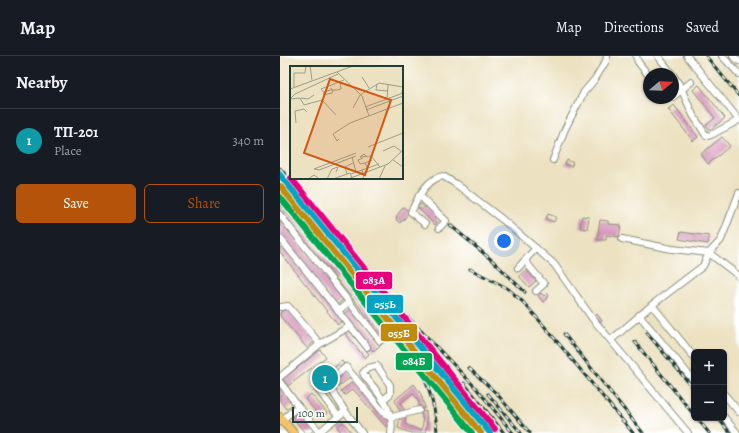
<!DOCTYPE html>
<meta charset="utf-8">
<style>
body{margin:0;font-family:Alegreya,serif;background:#20242c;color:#f1f3f6}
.controls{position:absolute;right:12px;bottom:12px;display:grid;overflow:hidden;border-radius:6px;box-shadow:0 1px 3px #0004}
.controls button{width:36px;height:36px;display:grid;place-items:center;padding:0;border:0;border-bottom:1px solid #363941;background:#171b24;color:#f1f3f6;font:20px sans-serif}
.compass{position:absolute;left:363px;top:12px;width:36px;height:36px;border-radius:50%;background:#171b24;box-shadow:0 1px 3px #0004;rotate:71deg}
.scale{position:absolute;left:12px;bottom:10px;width:66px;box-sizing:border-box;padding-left:4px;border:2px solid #1f3d34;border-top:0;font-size:11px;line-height:14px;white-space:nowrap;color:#1f3d34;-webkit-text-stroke:3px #fff;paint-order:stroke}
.you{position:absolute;left:224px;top:185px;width:14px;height:14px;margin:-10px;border:3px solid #fff;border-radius:50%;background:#1a73e8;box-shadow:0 0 0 6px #1a73e833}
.badge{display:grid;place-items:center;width:26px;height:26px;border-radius:50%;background:#b45309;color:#fff;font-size:13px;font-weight:700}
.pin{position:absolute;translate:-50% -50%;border:2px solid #fff;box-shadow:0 1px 4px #0006}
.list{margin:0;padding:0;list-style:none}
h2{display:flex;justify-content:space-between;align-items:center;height:52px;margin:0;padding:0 16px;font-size:17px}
h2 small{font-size:13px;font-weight:400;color:#9ea1a6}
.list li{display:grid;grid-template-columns:26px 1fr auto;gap:12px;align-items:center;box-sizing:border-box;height:64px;padding:0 16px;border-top:1px solid #363941}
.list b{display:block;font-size:15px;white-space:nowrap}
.list p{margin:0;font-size:13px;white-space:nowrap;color:#9ea1a6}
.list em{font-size:13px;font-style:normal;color:#9ea1a6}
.actions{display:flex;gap:8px;padding:12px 16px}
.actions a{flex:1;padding:9px 0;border:1px solid #b45309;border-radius:6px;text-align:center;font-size:14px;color:#b45309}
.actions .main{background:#b45309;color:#fff}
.map{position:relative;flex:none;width:459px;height:377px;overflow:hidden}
header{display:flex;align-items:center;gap:24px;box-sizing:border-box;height:56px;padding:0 20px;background:#171b24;border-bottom:1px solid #363941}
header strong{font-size:19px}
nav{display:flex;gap:22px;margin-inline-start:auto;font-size:14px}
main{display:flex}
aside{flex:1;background:#171b24}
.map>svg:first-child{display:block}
.building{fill:#d696bb}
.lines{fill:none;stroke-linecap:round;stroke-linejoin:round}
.minor-casing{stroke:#868f7a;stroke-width:8}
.major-casing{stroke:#868f7a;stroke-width:10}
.minor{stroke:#fff;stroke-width:6}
.major{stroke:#f3c26a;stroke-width:8}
.rail-casing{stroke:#1f3d34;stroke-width:3}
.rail{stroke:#fff;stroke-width:1.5;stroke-dasharray:4.5;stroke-linecap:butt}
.rail-1-casing{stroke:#fff;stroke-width:9}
.rail-2-casing{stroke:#fff;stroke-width:9}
.rail-3-casing{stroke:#fff;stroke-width:9}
.rail-4-casing{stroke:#fff;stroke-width:9}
.rail-1{stroke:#02a4c6;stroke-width:6}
.rail-2{stroke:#c18c0d;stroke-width:6}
.rail-3{stroke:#e5007d;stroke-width:6}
.rail-4{stroke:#00a651;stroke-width:6}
.inset-road{fill:none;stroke:#9a9f88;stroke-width:1}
.view{fill:#d45610;fill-opacity:0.15;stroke:#d45610;stroke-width:2}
.inset-edge{fill:none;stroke:#1f3d34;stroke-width:2}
.line-badge{stroke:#fff;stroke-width:1.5}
.badge-label{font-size:11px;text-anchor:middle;font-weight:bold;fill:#fff}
</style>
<header>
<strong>Map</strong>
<nav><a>Map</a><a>Directions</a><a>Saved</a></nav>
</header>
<main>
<aside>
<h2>Nearby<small></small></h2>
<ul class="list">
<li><span class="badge" style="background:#0f9aa8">1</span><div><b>ТП-201</b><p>Place</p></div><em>340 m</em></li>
</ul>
<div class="actions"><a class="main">Save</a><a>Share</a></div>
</aside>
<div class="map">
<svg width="459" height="377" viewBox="0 0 459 377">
<rect width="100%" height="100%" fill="#fff"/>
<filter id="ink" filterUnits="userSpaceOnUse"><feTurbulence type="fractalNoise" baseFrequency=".025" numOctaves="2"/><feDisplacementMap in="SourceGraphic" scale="8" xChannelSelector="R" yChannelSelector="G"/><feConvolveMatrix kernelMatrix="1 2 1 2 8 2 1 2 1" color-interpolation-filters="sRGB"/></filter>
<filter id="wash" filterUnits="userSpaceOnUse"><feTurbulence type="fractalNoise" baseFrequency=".012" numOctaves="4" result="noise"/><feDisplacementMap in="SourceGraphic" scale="16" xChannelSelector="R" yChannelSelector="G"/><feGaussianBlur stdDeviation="0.9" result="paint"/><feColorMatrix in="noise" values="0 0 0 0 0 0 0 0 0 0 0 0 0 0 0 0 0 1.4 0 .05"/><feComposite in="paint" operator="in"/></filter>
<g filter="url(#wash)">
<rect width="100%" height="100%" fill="#ece1c0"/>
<g id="blocks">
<!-- building -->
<g class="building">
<polygon points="419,29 445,62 430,74 426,69 435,62 413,34"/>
<polygon points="394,49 418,81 413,85 388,53"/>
<polygon points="442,81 450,90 428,108 421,98"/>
<polygon points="287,104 293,107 291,111 285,108"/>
<polygon points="141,148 145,152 147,151 156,160 154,161 158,165 155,169 137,151"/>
<polygon points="0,149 29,183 110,281 107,284 0,155"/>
<polygon points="123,151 129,155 123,165 121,165 120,167 116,164 117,162 116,161"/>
<polygon points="268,158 276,161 274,166 266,163"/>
<polygon points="302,160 309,161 307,173 300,172"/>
<polygon points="320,164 328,165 328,168 341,169 339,181 326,179 326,184 317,184"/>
<polygon points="0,165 64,243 56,250 0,178"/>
<polygon points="401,176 429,180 428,188 399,183"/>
<polygon points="2,190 62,264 58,269 0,196 0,192"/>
<polygon points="246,214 256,225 249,231 239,220"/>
<polygon points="261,237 264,240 267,237 269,240 263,246 258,240"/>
<polygon points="6,252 35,285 27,292 0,260 0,257"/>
<polygon points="71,253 101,289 93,295 63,259"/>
<polygon points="317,258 322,265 319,268 314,261"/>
<polygon points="68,273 89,298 85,302 64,276"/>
<polygon points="40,294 46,301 8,330 3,323"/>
<polygon points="62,305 64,308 49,320 47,317"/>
<polygon points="66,314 72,320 58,331 53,325"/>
<polygon points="75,324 110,368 106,371 73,333 65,339 61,335"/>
<polygon points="134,328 141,338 145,352 140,353 138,344 133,337 121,347 125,356 121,358 115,344"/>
<polygon points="0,331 13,348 6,353 0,345"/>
<polygon points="31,338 47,357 41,362 25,343"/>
<polygon points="19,355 34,374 30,377 25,377 12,361"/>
<polygon points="146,355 147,369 145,377 131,377 118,372 120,360 126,359 125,368 141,375 143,367 141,356"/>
<polygon points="63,366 72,377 62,377 57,371"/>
</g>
</g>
</g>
<g filter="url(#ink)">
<use href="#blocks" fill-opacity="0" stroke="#868f7a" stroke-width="1"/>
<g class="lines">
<!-- minor casing -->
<g class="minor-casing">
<g id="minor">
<polyline points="356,0 358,6 369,20"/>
<polyline points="378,0 392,18"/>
<polyline points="407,0 459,64"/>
<polyline points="442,0 459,18"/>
<polyline points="453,0 459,5"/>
<polyline points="393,19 400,30 413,59 425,78 428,80 431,79 459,64"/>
<polyline points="393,41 411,26"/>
<polyline points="273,104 285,73 304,36 315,23 326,5 327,0"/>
<polyline points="139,139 166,165 159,172"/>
<polyline points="0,159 100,285"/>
<path d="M145,168l-14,-12c7,-14 15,-33 32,-36l13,8 47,36 51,44 38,54 96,115"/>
<polyline points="0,182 87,291"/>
<polyline points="342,183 392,193 429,197 459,220"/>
<polyline points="245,205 264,228 256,235"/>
<polyline points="238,212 256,192"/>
<polyline points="372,249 414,301"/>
<polyline points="0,251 8,250 40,288"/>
<polyline points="58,255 69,246"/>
<polyline points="359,259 414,325"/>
<polyline points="331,284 372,249 423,210 429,197 441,184 459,137"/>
<polyline points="0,321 40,288 70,270"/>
<polyline points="0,326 18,350 0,366"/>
<polyline points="37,332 58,360"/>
<polyline points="158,336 192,377"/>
<polyline points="444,338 459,356"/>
<path d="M103,344l7,-6v-9l-13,-19 -9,2 -5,5 1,2c13,17 32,35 27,58"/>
<polyline points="18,350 40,377"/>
<polyline points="65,355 47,327 66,311 104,357 112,361 139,354"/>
<polyline points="444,361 457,377"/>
<polyline points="38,377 65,355 82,377"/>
</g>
</g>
<!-- major casing -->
<g class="major-casing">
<polyline id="major" points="0,361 13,377"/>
</g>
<!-- minor -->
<use href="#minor" class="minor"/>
<!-- major -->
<use href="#major" class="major"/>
<!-- rail casing -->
<g class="rail-casing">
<g id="rail">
<polyline points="426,0 459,40"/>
<polyline points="0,112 216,377"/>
<polyline points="0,125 62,201"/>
<polyline points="170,169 214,206 245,236"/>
<path d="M58,197c41,50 97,112 99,180"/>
<polyline points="190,213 227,232 243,246 265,271 353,377"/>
<polyline points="125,258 196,332 233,377"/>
<polyline points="367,277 414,333"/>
<polyline points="284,278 363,377"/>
<polyline points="355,286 414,359"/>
<polyline points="142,306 198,377"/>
<polyline points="189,312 217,338 250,377"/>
<polyline points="184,327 224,377"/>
<polyline points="208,338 241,377"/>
<polyline points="417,362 429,377"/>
<polyline points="438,362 450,377"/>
</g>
</g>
<!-- rail -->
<use href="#rail" class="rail"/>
<!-- rail-1 casing -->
<g class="rail-1-casing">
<polyline id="rail-1" points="0,119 210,377"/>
</g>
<!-- rail-2 casing -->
<g class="rail-2-casing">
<polyline id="rail-2" points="0,130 201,377"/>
</g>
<!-- rail-3 casing -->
<g class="rail-3-casing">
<polyline id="rail-3" points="11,122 215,373"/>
</g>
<!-- rail-4 casing -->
<g class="rail-4-casing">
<polyline id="rail-4" points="0,141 192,377"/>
</g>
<!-- rail-1 -->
<use href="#rail-1" class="rail-1"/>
<!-- rail-2 -->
<use href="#rail-2" class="rail-2"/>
<!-- rail-3 -->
<use href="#rail-3" class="rail-3"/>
<!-- rail-4 -->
<use href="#rail-4" class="rail-4"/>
</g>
</g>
<!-- overview -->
<g transform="translate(10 10)">
<rect width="113" height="113" fill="#ece1c0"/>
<path class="inset-road" d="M20,0l2,14M47,6l25,24 7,20M72,11l7,11M87,18l-1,6 12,1M4,21v-14h11l1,-7M41,22l2,4 -1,1 -8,2v-3l6,-2h7l4,-1 -1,-7M0,23l63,-23M34,27l-3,-4 23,-9M11,32l7,1 6,-4M0,33l10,-1 4,7 18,-5 14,15M0,33l5,-5 43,-20M97,33l1,-14M75,41l38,-14M63,42l7,-13 19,-12 24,4 -1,6M76,44l37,-14M6,57l-1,-12 9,-2 3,3M49,73l-2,2 -4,-7 17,-11 53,-20M78,81l35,-14M93,85l11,-5 7,5M66,87l-42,16 5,1 37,-14M76,90l-2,-2 -4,3 11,-1 9,11M62,91l4,15M73,92l-5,2 2,4 5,-1M103,94l10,7M78,103l-3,-6 7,-3M72,104l17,-6M57,108l-2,-7 8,-4M61,108l11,-4 2,7 -3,2M18,113l6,-4 4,3 -2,1M37,113l5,-10 6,-2 -2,5M43,113l17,-6 2,5M58,113l40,-15 15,-14M89,113l6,-13"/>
<path class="view" d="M40,13l61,21 -26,75 -61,-22z"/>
<rect width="113" height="113" class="inset-edge"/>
</g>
<g class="line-badge">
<rect x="75" y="215" width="38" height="19" rx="4" fill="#e5007d"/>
<rect x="86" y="238" width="38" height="20" rx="4" fill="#02a4c6"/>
<rect x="100" y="267" width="38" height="19" rx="4" fill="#c18c0d"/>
<rect x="115" y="296" width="38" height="19" rx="4" fill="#00a651"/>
</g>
<g class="badge-label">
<text x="94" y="228">083А</text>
<text x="105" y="252">055Ь</text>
<text x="119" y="281">055Б</text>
<text x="134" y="309">084Б</text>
</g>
</svg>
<div class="controls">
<button>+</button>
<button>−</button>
</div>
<svg class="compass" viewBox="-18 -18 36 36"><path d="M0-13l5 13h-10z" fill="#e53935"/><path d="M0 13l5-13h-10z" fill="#9ea1a6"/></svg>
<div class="scale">100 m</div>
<div class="you"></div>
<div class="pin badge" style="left:45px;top:322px;background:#0f9aa8">1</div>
</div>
</main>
